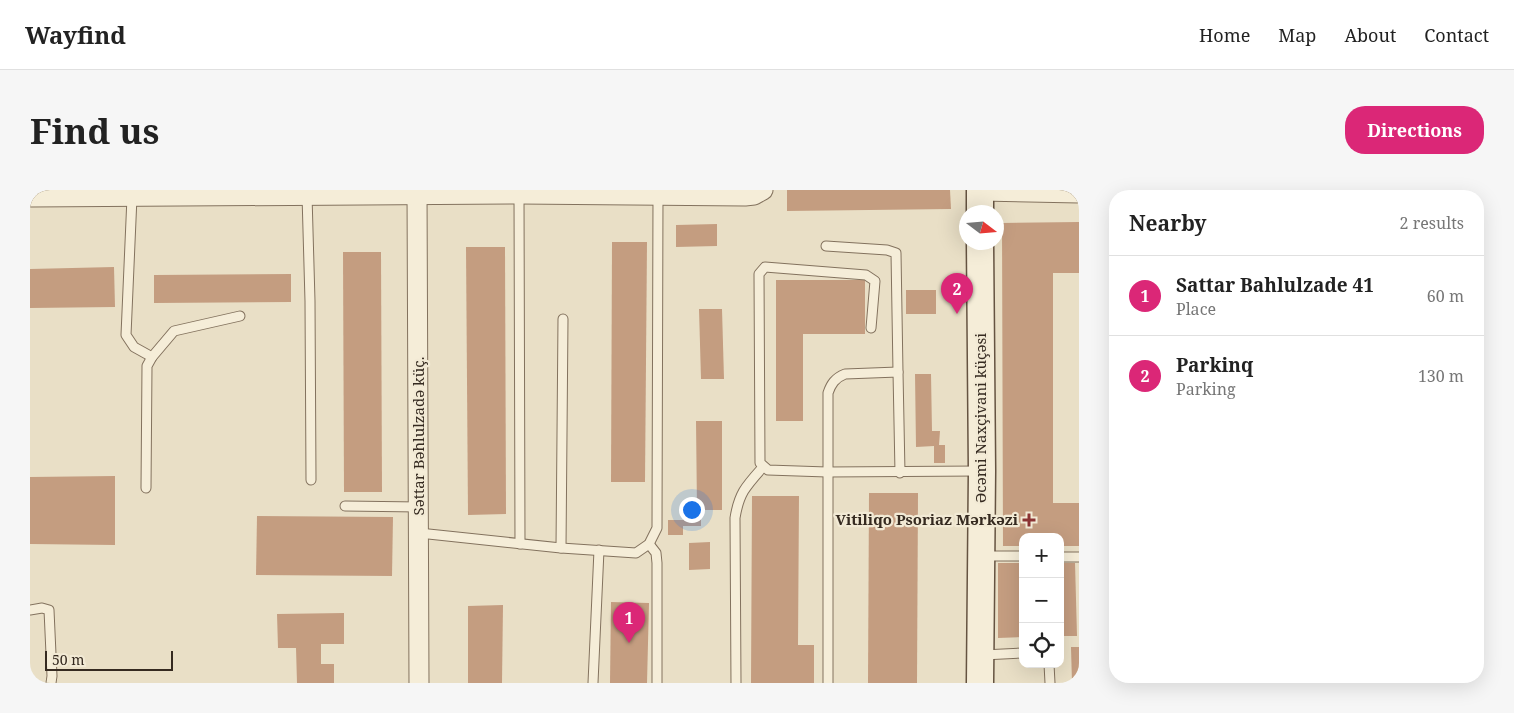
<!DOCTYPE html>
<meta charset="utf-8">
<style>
body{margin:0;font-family:"Noto Serif",serif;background:#f6f6f6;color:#222}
.controls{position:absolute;right:15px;bottom:15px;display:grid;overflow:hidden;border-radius:10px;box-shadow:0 5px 20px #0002}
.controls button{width:45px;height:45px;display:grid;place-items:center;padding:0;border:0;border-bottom:1px solid #e0e0e0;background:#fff;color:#222;font:25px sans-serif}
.compass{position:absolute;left:929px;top:15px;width:45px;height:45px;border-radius:50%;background:#fff;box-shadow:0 5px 20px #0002;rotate:106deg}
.scale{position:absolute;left:15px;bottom:12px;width:128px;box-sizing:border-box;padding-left:5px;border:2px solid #352a20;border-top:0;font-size:14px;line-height:18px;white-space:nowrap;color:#352a20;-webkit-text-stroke:4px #f2ead5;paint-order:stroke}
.you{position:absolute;left:661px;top:319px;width:18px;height:18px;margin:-12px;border:4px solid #fff;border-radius:50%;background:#1a73e8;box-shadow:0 0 0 8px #1a73e833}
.badge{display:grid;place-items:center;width:32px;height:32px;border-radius:50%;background:#db2777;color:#fff;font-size:16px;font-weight:700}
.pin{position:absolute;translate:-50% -41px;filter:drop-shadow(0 1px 2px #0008)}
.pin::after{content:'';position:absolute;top:26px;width:18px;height:15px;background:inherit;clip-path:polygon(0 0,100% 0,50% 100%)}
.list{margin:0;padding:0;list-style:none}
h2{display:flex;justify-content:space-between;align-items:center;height:65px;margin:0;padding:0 20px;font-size:21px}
h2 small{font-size:16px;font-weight:400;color:#767676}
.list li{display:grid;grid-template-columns:32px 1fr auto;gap:15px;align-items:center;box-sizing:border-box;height:80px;padding:0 20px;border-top:1px solid #e0e0e0}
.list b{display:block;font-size:19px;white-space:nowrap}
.list p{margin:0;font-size:16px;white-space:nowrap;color:#767676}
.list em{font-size:16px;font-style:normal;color:#767676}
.icon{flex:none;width:28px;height:28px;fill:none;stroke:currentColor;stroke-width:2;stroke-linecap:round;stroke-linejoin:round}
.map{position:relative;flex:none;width:1049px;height:493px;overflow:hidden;border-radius:20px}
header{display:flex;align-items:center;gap:30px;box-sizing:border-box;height:70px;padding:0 25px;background:#fff;border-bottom:1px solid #e0e0e0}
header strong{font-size:24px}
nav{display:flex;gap:28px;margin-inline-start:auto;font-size:18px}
.intro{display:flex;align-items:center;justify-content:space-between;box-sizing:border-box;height:120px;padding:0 30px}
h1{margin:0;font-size:35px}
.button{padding:12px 22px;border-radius:20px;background:#db2777;color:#fff;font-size:18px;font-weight:700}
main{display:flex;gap:30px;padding:0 30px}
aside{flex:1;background:#fff;border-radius:20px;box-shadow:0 5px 20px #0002}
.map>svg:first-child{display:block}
.building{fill:#c49d80}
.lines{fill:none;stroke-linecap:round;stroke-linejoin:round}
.lane-casing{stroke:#83725e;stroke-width:11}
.street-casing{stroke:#83725e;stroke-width:21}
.secondary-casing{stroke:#655341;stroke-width:29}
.lane{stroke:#f5edd8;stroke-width:9}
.street{stroke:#f5edd8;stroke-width:19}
.secondary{stroke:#f5edd8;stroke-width:26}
.poi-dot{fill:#8c3434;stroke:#f2ead5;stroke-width:2}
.labels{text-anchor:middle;stroke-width:4.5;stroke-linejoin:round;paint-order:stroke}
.street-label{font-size:15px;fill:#352a20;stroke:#f2ead5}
.poi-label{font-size:15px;font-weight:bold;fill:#352a20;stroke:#f2ead5;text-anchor:end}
</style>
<header>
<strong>Wayfind</strong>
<nav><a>Home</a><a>Map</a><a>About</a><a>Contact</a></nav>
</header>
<div class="intro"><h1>Find us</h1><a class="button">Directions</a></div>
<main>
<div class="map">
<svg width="1049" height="493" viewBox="0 0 1049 493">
<rect width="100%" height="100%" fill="#e9dfc6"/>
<!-- building -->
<g class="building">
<polygon points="757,0 920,0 921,19 757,21"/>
<polygon points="1049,32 1049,83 1023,83 1023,313 1049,313 1049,356 1030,356 1030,347 993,347 993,356 973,356 972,33"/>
<polygon points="687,34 687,56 646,57 646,35"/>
<polygon points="582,52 617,52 615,292 581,292"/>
<polygon points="436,57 475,57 476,324 438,325"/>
<polygon points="313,62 351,62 352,302 314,302"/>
<polygon points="84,77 85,117 0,118 0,79"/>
<polygon points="261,84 261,112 124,113 124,85"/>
<polygon points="746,90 835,90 835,144 773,144 773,231 746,231"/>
<rect x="876" y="100" width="30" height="24"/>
<polygon points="669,119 692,119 694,189 671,189"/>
<polygon points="885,184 901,184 902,241 910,241 909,255 915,255 915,273 904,273 904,256 886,257"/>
<polygon points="666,231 692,231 692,320 671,320 671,336 653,336 653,345 638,345 638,330 653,330 653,320 667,320"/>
<polygon points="85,286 85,355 0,354 0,287"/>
<polygon points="839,303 888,303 887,493 838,493"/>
<polygon points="722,306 769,306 768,455 784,455 784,493 721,493"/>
<polygon points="227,326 363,327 362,386 226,385"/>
<polygon points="680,352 680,379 659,380 659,353"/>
<polygon points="968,373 993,373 993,447 968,448"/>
<polygon points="1030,373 1045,373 1047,446 1030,446"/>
<polygon points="581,412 619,413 617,493 580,493"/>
<polygon points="473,415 472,493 438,493 438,416"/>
<polygon points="314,423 314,454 291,454 291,474 304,474 304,493 267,493 266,458 248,458 247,424"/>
<polygon points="1041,457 1049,457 1049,493 1042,493"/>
</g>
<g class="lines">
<!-- lane casing -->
<g class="lane-casing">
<g id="lane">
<polyline points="489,4 490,354"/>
<polyline points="277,5 280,111 281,290"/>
<polyline points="102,7 96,145 104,157 122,167"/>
<polyline points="796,56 857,60 866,63 868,182"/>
<polyline points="841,138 845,91 836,85 735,77 729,84 730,273 738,280 797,282 949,281"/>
<polyline points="116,298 117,176 122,167 144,141 210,126"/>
<polyline points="315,316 389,317"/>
<polyline points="389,343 531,358 606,363 619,354 627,338 628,5"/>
<polyline points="619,354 626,363 627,373 627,493"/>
<polyline points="531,358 533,129"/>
<polyline points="953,366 993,366"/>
<polyline points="1030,367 1049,367"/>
<polyline points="0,420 12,418 19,420 22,486 21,493"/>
<polyline points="953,465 993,463"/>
<polyline points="1019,474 1020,493"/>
<polyline points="563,493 569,360"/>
<path d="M706,493l-1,-165c4,-25 11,-32 28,-51"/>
<path d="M798,493v-290c3,-9 7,-15 17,-19l53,-2 2,101"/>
</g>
</g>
<!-- street casing -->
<g class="street-casing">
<g id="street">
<polyline points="387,0 389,493"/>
<polyline points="950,1 1049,3"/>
<polyline points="0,7 489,4 715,6 724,5 733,0"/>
</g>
</g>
<!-- secondary casing -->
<g class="secondary-casing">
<g id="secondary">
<polyline points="950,0 950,22"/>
<polyline points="950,52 952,281 950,493"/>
</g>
</g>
<!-- lane -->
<use href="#lane" class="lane"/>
<!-- street -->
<use href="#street" class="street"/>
<!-- secondary -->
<use href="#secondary" class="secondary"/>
</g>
<!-- markers -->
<path class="poi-dot" d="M996.5 322.5h5v5h5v5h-5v5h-5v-5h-5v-5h5z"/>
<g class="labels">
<!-- street labels -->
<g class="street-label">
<text transform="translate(951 228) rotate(-90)" y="5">Əcəmi Naxçivani küçəsi</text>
<text transform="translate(389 246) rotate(-90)" y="5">Səttar Bəhlulzadə küç.</text>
</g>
<!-- poi labels -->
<g class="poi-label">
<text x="988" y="335">Vitiliqo Psoriaz Mərkəzi</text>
</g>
</g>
</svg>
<div class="controls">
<button>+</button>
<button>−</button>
<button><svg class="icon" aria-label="locate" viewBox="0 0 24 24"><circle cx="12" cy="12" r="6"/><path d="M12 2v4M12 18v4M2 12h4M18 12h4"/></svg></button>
</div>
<svg class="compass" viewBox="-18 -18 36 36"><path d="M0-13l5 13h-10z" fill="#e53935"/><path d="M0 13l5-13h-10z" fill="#767676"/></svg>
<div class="scale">50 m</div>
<div class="you"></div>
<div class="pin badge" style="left:599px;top:453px">1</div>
<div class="pin badge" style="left:927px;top:124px">2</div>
</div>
<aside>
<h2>Nearby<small>2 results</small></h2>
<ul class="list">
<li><span class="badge">1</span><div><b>Sattar Bahlulzade 41</b><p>Place</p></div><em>60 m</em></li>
<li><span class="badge">2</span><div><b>Parkinq</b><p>Parking</p></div><em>130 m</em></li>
</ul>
</aside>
</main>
